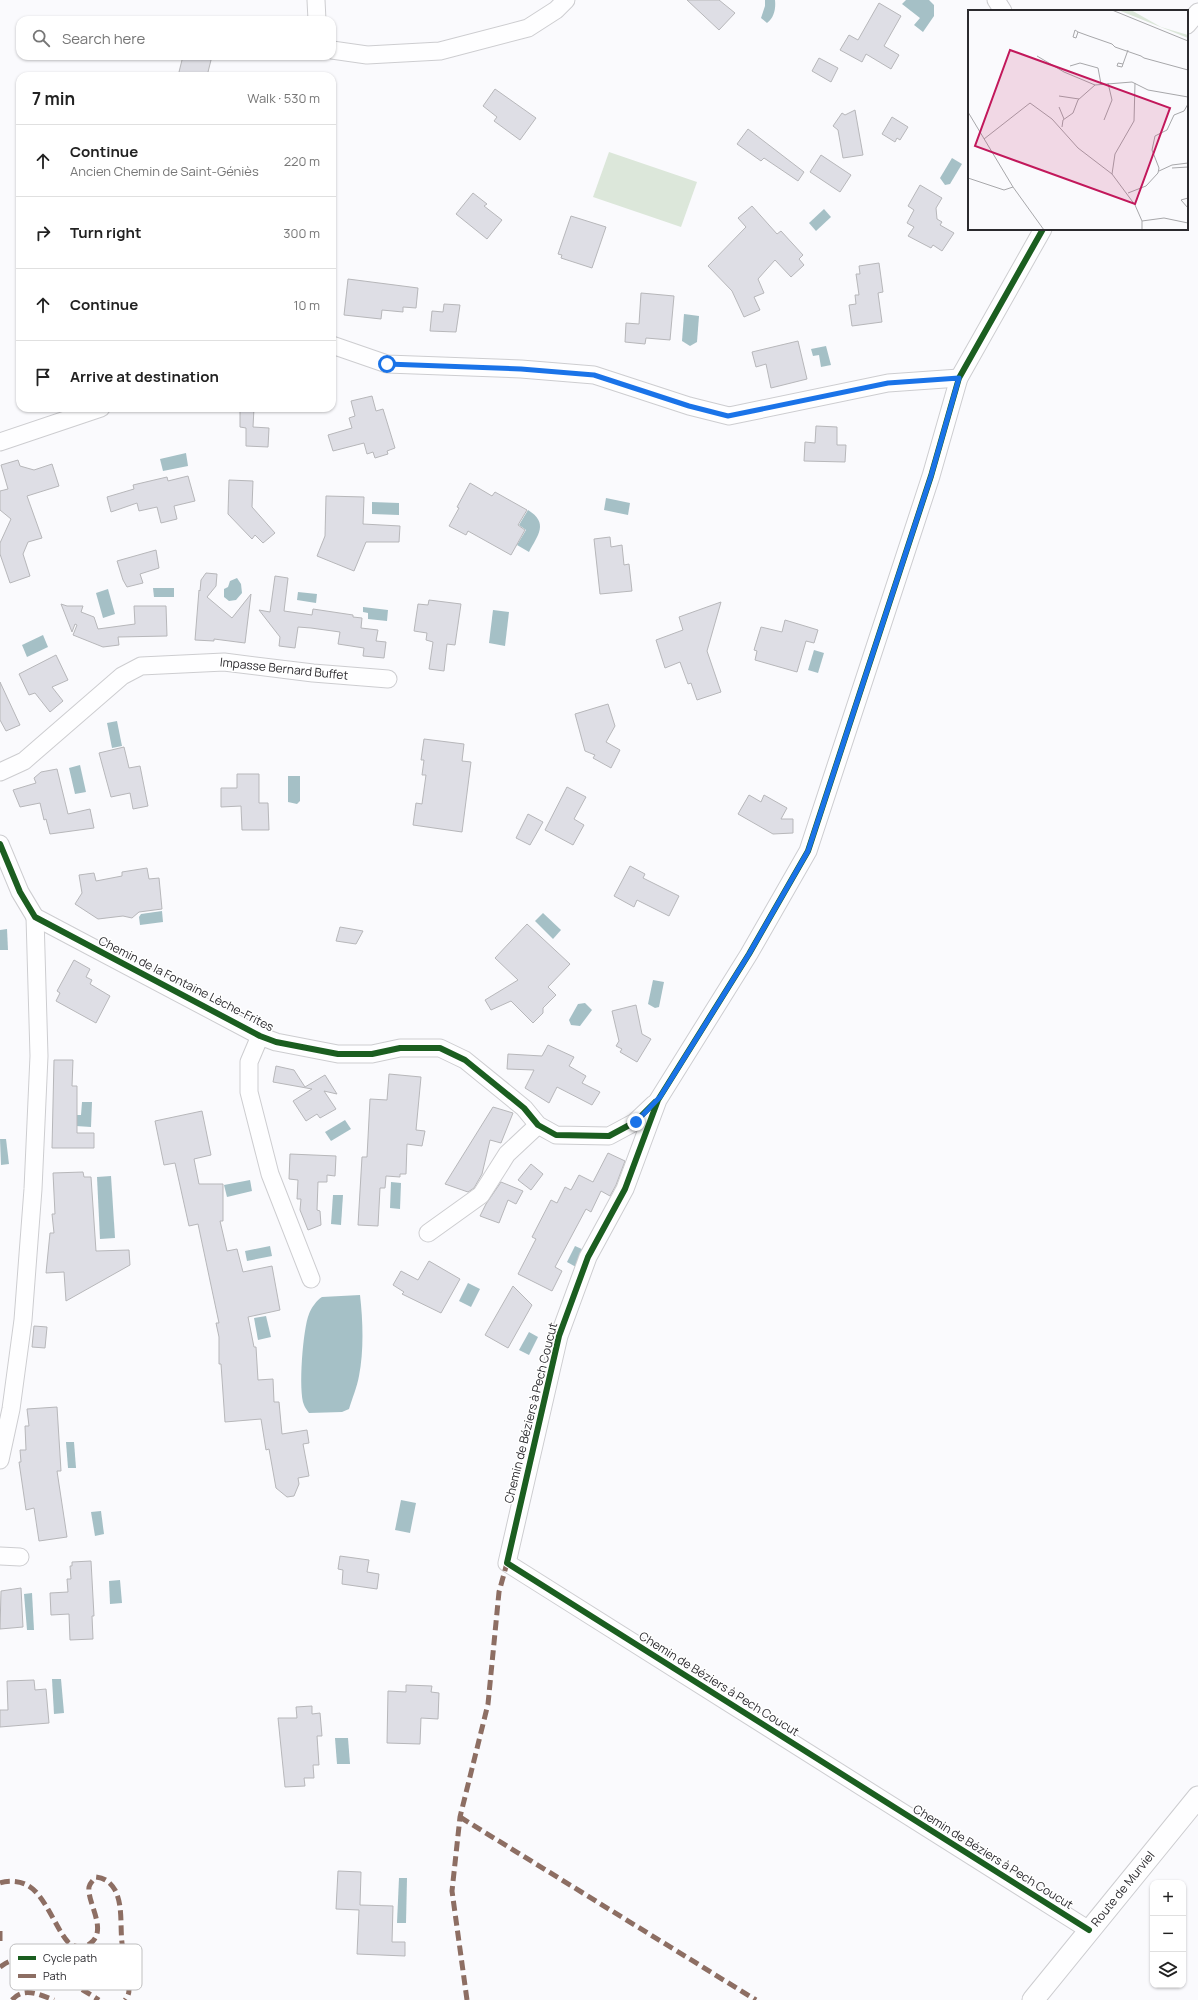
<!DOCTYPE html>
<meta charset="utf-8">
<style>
body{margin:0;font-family:Manrope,sans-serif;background:#f6f6f6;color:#222}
.controls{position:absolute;right:12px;bottom:12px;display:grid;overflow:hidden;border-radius:8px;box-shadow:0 1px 3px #0004}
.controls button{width:36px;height:36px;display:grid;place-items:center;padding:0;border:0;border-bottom:1px solid #e0e0e0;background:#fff;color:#222;font:20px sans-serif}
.stop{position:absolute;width:12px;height:12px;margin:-9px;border:3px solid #1a73e8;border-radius:50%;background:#fff}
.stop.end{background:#1a73e8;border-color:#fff;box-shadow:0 1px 4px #0008}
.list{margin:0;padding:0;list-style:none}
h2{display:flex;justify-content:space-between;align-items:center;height:52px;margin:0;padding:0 16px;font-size:17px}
h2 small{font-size:13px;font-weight:400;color:#767676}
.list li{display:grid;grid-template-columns:26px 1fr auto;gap:12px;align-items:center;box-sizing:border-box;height:72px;padding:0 16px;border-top:1px solid #e0e0e0}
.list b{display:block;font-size:15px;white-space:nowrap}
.list p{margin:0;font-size:13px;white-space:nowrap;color:#767676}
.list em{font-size:13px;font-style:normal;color:#767676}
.icon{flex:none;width:22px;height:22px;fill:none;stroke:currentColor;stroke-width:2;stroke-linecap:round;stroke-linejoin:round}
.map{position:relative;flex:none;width:1198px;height:2000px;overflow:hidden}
.search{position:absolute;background:#fff;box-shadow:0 1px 3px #0004;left:16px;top:16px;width:320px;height:44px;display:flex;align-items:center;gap:10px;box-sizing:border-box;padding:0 14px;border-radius:12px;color:#767676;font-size:15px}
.panel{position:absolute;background:#fff;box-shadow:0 1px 3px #0004;left:16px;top:72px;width:320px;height:340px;border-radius:12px}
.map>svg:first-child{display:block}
.green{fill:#dce7da}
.water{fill:#a5c0c6}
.building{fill:#dedee5;stroke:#b7b7ba}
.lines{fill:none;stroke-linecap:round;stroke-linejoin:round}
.minor-casing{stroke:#cdcdd0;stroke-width:19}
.major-casing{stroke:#cdcdd0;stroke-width:23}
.minor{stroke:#fefeff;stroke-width:17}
.major{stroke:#fefeff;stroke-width:21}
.quiet{stroke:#8d6e63;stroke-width:5;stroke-dasharray:10 5;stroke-linecap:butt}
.cycleway-casing{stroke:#fff;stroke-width:8}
.cycleway{stroke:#1b5e20;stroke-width:6}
.route{stroke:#1a73e8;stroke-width:5}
.labels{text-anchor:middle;stroke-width:3;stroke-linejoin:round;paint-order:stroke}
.street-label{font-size:12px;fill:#2b2a2e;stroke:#fff}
.inset-road{fill:none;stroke:#a7a7aa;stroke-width:1}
.view{fill:#c2185b;fill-opacity:0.15;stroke:#c2185b;stroke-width:2}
.inset-edge{fill:none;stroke:#2b2a2e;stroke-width:2}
.key{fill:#fff;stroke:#bfbfc0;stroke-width:1}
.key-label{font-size:11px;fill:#2b2a2e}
</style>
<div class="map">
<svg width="1198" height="2000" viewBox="0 0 1198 2000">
<rect width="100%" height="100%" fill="#fafafd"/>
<!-- green -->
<polygon class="green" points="609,152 697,182 681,227 593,197"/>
<!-- water -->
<g class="water">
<path d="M765,0h10c1,9 -1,18 -8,23l-6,-5 4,-12z"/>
<polygon points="906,0 929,0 934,5 934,16 923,32 914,25 920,18 902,4"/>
<polygon points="952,158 962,164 950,184 945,185 940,178"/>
<polygon points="824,209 831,217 816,231 809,223"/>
<polygon points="684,314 699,316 697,342 690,346 682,341"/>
<polygon points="826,346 831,365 821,367 819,355 813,356 811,349"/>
<polygon points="186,453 188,466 163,471 160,459"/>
<polygon points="606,498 630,503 628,515 604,510"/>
<polygon points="372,502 399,503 399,515 372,514"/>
<path d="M528,510c21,13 10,25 1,42l-12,-7 9,-15 -7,-5z"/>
<polygon points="237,578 241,584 242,593 236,600 229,601 224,597 224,589 228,587 230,581"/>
<polygon points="153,588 174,588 174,597 154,597"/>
<polygon points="108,589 115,614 103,618 96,593"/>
<polygon points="298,592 317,594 316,603 297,600"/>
<polygon points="363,607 388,610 387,621 368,619 368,613 363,612"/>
<polygon points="493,610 509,612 505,646 489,643"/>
<polygon points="43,635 48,647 27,657 22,645"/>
<polygon points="814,650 824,653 818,673 808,670"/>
<polygon points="117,721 122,746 112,748 107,723"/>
<polygon points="80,765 86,792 75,794 69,768"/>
<polygon points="288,776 300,776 300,801 297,804 288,802"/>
<polygon points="162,911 163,922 140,925 139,917 141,914"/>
<polygon points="543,913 561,930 553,939 535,921"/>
<polygon points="7,929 8,950 0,950 0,930"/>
<polygon points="653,980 664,982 659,1007 655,1008 648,1004"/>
<polygon points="585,1003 592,1010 580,1026 571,1025 569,1020 578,1004"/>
<polygon points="82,1102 92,1102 91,1127 76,1126 76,1115 81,1115"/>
<polygon points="345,1120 351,1129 331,1141 325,1132"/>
<polygon points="0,1139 6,1139 9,1164 1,1165"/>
<polygon points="111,1176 115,1238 100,1239 97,1177"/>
<polygon points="250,1180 252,1191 227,1197 224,1185"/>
<polygon points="391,1182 401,1183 400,1209 390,1208"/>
<polygon points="333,1195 343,1195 341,1225 331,1224"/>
<polygon points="270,1246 272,1256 247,1261 245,1251"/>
<polygon points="575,1246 584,1250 576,1267 567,1262"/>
<polygon points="468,1283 480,1289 471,1307 459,1301"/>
<path d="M360,1295c3,26 4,56 -1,81 -2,11 -7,23 -10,33l-7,3 -33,1c-2,-3 -4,-5 -5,-8 -6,-14 -1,-77 5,-91 2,-6 8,-14 13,-17z"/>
<polygon points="266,1316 271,1337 258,1340 254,1318"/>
<polygon points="529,1332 538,1337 529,1355 519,1350"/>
<polygon points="66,1442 74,1442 76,1468 68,1468"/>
<polygon points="401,1500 416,1503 410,1533 395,1530"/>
<polygon points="101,1511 104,1534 95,1536 91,1512"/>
<polygon points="120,1580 122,1603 110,1604 109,1581"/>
<polygon points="32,1593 34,1630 27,1630 24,1594"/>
<polygon points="52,1679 61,1679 64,1713 54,1714"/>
<polygon points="335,1738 348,1738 350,1764 337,1764"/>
<polygon points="399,1878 407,1878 406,1923 397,1923"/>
</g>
<!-- building -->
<g class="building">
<polygon points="687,0 719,0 735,13 719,30"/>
<polygon points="879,3 901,16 884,46 899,55 891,69 866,54 862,62 840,50 849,35 858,40"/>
<polygon points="183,56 212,56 207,76 178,76"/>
<polygon points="819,58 838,68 831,82 812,71"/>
<polygon points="495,89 536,118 520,140 494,121 497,117 483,106"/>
<polygon points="855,110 863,155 843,158 838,130 833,126 842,113 845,115"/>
<polygon points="892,117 908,127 900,140 897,138 895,142 882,134"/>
<polygon points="748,129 804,172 798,181 764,158 761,161 737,144"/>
<polygon points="821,155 851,175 840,192 810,172"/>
<polygon points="920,185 942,198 936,208 937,219 942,222 940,225 954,233 942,251 933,245 931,248 908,236 914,227 907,223 914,210 908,206"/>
<polygon points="473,193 487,204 484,206 502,220 487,239 456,214"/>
<polygon points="752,206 777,234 781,231 803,255 799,259 804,265 791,277 775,260 758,279 764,293 754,297 760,310 744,317 732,291 708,266 746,227 738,218"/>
<polygon points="571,216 606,227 592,268 561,258 562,255 558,254"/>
<polygon points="879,263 883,292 878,293 882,322 852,326 849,305 856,304 855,295 859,295 856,274 860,274 859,266"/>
<polygon points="348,279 418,288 416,308 403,307 403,312 382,310 381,319 344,315"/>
<polygon points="641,293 674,296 670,340 646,338 645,344 625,342 626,323 639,324"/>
<polygon points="444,304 460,305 456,332 430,331 432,311 443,312"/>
<polygon points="798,341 807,379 771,388 766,364 756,367 752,352"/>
<polygon points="372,396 376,411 383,409 395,448 387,451 388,454 375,458 373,452 367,454 364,443 333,451 328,435 352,428 349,418 355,416 351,401"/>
<polygon points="240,408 254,408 253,427 269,428 268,447 246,446 246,428 240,427"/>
<polygon points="816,426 837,427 837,445 846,445 845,462 804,461 805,442 815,443"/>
<polygon points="18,460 20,466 34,470 52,464 59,486 27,496 42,538 28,542 23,554 30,576 10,583 0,554 0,543 11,519 0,510 0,491 8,489 1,465"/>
<polygon points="188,476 195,501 174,506 177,519 161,523 157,507 139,511 137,503 111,512 107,497 134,489 133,485 167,477 168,481"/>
<polygon points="229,480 253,481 252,507 275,533 263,543 255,535 252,539 228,514"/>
<polygon points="470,483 492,496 495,492 527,510 518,525 525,530 511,555 468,531 466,535 449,526 459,508 457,507"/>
<polygon points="326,496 364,497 363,524 400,526 399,542 366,542 354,571 317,556 325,536"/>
<polygon points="610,537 611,547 622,545 624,565 629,564 632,591 600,594 594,539"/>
<polygon points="156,550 159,568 140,574 143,583 127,587 123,580 117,561"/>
<polygon points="206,573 217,574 216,586 207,597 232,618 251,594 245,643 214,639 214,641 195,640 199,590 200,591 201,580"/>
<polygon points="275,576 288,578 284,611 312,615 313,609 353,615 353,617 362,618 361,628 378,630 376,641 386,642 384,658 363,656 364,648 338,644 340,632 311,628 298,627 295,648 279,646 280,637 259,610 270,612"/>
<polygon points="429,600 461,604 455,645 447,644 444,671 429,669 433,642 426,640 427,633 414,631 418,604 428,605"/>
<polygon points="721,602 707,651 721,692 697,700 691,683 688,684 680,662 665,668 656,640 683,630 679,617"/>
<polygon points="61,604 67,606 83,606 81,612 94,617 98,629 135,624 134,606 166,606 167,636 118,637 119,645 103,647 73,635 77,625 75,624 72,632"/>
<polygon points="785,620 818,630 814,643 806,641 797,672 755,660 757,651 754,650 761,627 782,632"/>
<polygon points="56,655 68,680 52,687 63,701 50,712 35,693 29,695 19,674"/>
<polygon points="0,682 20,725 6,731 0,720"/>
<polygon points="608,704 615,726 606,742 620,750 611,768 593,758 595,755 585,751 575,714"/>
<polygon points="424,739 464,744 462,761 471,762 462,832 413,825 416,803 422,804 426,775 422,775 424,760 421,760"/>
<polygon points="124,747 129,768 140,766 148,806 133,809 130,793 111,797 99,753"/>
<polygon points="57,769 68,814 90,809 94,828 50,834 46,819 44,820 40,803 20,807 13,790 36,783 34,778 41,772"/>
<polygon points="237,774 259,774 259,803 268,803 269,830 242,830 241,806 221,807 221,788 237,788"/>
<polygon points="567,787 586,797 574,819 584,825 573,845 545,830"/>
<polygon points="749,795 761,802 764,795 787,808 781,819 793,819 793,833 773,834 738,814"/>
<polygon points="528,814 543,822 530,845 516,838"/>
<polygon points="630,866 645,874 643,878 679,896 669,916 637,900 634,907 614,896"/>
<polygon points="147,868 149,879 159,878 162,909 139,912 132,918 123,916 98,919 75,904 82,893 79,875 94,873 96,881 122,876 122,872"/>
<polygon points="527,924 570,964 548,987 556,995 543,1008 543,1013 533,1023 511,1001 491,1010 485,1000 518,980 495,958"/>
<polygon points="340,927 363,931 356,944 336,941"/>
<polygon points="74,960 90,969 86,977 92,980 90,984 110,996 96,1023 56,1001 60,993 57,991"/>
<polygon points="636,1005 642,1034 651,1039 637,1062 620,1052 622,1049 616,1046 619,1041 612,1011"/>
<polygon points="548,1045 574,1057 569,1066 586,1076 582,1083 600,1092 592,1105 557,1087 549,1103 525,1088 534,1070 507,1069 508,1054 542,1056"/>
<polygon points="54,1060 73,1060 72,1086 77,1086 77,1133 94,1133 94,1148 52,1148"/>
<polygon points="276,1066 294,1070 305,1087 325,1075 337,1094 324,1091 336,1109 320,1118 317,1114 306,1121 293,1101 312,1089 273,1082"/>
<polygon points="389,1074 421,1077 416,1130 425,1131 422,1146 407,1144 406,1174 400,1174 400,1177 386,1176 385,1188 380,1188 378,1226 358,1225 362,1157 367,1157 370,1099 387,1100"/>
<polygon points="493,1107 513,1113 501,1143 490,1140 482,1174 474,1188 468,1192 445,1184"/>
<polygon points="202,1111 211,1155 194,1159 199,1184 223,1184 223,1221 220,1221 227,1251 237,1249 243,1272 272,1266 280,1310 248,1317 254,1347 256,1347 258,1380 273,1379 274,1402 279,1402 282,1434 307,1430 309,1443 303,1444 309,1476 298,1478 299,1484 294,1496 287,1497 276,1488 269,1449 266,1450 261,1419 225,1422 221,1364 219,1364 219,1337 216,1323 219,1323 198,1224 189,1226 175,1163 164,1165 155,1121"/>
<polygon points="608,1153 625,1161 616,1185 610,1196 601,1191 591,1212 586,1209 555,1267 562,1271 552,1291 518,1274 536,1239 532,1237 551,1200 557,1203 565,1187 571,1190 579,1175 593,1182"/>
<polygon points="290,1154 336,1156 335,1176 327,1175 327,1182 318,1182 317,1210 320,1211 321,1225 308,1230 300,1210 301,1199 297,1199 298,1180 289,1179"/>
<polygon points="531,1164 543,1174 531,1190 518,1180"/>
<polygon points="83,1172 84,1177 91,1177 96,1251 129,1250 130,1265 66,1301 64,1272 46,1273 50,1233 54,1233 52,1214 55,1214 53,1173"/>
<polygon points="501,1182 523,1191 516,1204 508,1200 499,1223 480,1216 486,1204"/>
<polygon points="429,1261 460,1279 441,1313 402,1294 404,1292 393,1285 401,1271 418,1280"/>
<polygon points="513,1286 532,1305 508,1348 485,1335"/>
<polygon points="34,1326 47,1327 45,1348 32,1347"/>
<polygon points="57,1407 61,1471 57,1471 67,1537 39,1541 34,1508 26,1510 19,1462 21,1462 20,1450 26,1450 25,1426 29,1426 27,1409"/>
<polygon points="340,1556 369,1560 367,1572 379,1574 377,1589 342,1584 343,1570 338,1569"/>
<polygon points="91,1561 94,1616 92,1616 93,1639 70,1640 69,1614 51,1615 50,1593 68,1592 67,1579 71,1579 70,1566 72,1566 72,1562"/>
<polygon points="21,1588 23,1627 0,1629 1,1591"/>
<polygon points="34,1680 35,1690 46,1689 49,1723 0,1727 0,1710 8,1710 7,1681"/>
<polygon points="406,1685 432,1686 431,1692 439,1693 438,1719 421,1718 420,1744 387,1743 388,1691 406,1692"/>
<polygon points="312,1706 312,1714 320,1713 322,1736 317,1736 319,1765 313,1765 314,1778 304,1778 305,1786 285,1787 278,1718 297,1718 296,1707"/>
<polygon points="338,1871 361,1872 360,1905 393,1906 392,1942 405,1942 405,1956 357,1954 359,1910 336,1909"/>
</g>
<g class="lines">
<!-- minor casing -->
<g class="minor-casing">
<g id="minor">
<polyline points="316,0 317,20"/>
<polyline points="996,0 1003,11"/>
<polyline points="1187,25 1198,12"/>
<polyline points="332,50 367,55 440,51 528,28 556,10 566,0"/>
<polyline points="1043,229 959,378 931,476 808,851 749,954 658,1100 625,1189 588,1257 559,1336 507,1563 1089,1930"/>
<polyline points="332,345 387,364 521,369 594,375 689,406 729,416 888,383 959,378"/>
<polyline points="0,442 101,408"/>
<polyline points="0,772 24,761 122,676 141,666 224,662 313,673 388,679"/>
<polyline points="0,844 20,892 35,917 260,1036 276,1042 338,1054 372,1054 400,1048 440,1048 465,1060 524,1108 538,1125 556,1135 609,1136 635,1122 654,1104"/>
<polyline points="260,1036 249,1062 249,1092 270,1174 311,1279"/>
<polyline points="428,1233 481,1195 507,1154 538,1125"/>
<polyline points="0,1460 11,1409 23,1320 33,1189 39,1056 35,917"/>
<polyline points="0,1556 20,1557"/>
</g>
</g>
<!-- major casing -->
<g class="major-casing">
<polyline id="major" points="1033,2000 1198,1797"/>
</g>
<!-- minor -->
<use href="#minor" class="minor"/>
<!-- major -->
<use href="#major" class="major"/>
<!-- quiet -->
<g class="quiet">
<polyline points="460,1817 756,2000"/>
<path d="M0,1883c8,-3 20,-2 27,2 17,8 29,44 41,57 7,7 19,6 25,-1 13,-14 -6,-39 -4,-54 1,-4 4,-7 7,-10 9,1 14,5 19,13 8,15 5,36 7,53 2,15 7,31 7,46 0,5 -1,7 -4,11"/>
<polyline points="0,1931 0,1944"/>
<path d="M0,1967c3,-2 7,-5 11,-6 19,-4 71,28 88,39"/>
<path d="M12,2000c12,-14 28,-5 42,0"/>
<polyline points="467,2000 452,1891 460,1817 488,1704 499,1592 507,1563"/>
</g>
<!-- cycleway casing -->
<g class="cycleway-casing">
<g id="cycleway">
<polyline points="1043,229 959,378 931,476 808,851 749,954 658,1100 625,1189 588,1257 559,1336 507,1563 1089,1930"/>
<polyline points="0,844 20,892 35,917 260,1036 276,1042 338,1054 372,1054 400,1048 440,1048 465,1060 524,1108 538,1125 556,1135 609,1136 635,1122 655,1102"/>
</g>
</g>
<!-- cycleway -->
<use href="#cycleway" class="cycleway"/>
</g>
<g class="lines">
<!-- route -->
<polyline class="route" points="387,364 521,369 594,375 689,406 728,416 888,383 959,378 931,476 808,851 749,954 660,1097 636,1122"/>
</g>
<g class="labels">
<!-- street labels -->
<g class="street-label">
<text transform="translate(284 669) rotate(6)" y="4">Impasse Bernard Buffet</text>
<text transform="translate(186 984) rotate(27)" y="4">Chemin de la Fontaine Lèche-Frites</text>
<text transform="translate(531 1413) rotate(-76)" y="4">Chemin de Béziers à Pech Coucut</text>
<text transform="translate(719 1684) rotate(32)" y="4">Chemin de Béziers à Pech Coucut</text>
<text transform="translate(993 1857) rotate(32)" y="4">Chemin de Béziers à Pech Coucut</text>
<text transform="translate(1123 1889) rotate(-51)" y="4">Route de Murviel</text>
</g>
</g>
<!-- overview -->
<g transform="translate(968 10)">
<rect width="220" height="220" fill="#fafafd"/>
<path d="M150,0h13l30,17 27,8v3z" fill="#dce7da"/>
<path class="inset-road" d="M144,0l76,31M110,22l-2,6 -3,-1 2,-7 3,2 11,4 23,8 3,3 26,9 3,2 44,12M69,46l27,16 31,13M155,54l-1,3 -5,-1 1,-3 5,1 5,-14M102,56l10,-3 18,5 3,16M91,86l20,3M91,97l5,12M0,102l45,75 31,43M136,110l8,-20 -4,-17M94,117l1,-7 10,-7 5,-13 17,-15 37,-3 16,8 40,7M16,129l46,-36 22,16 26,29 34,26 23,31 7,16v9M204,158l16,-1M191,161l13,-6 16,-2M144,164l3,-20 19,-33 1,-38M0,168l36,12 9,-3M160,183l18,-7 12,-13 1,-5 -7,-18 3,-14 12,-6 7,-15 10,-4 4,-7M220,188l-7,2 7,8M174,211l22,-3 24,5"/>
<path class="view" d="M42,40l160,58 -35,96 -160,-58z"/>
<rect width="220" height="220" class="inset-edge"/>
</g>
<!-- legend -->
<rect x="10" y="1944" width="132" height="46" rx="6" class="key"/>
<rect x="18" y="1956" width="18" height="4" fill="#1b5e20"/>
<rect x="18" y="1974" width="18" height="4" fill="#8d6e63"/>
<g class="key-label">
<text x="43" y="1962">Cycle path</text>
<text x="43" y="1980">Path</text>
</g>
</svg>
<div class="controls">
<button>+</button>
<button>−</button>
<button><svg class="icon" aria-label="layers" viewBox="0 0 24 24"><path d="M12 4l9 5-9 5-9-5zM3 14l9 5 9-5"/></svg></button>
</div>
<div class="stop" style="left:387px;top:364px"></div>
<div class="stop end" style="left:636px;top:1122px"></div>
<div class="search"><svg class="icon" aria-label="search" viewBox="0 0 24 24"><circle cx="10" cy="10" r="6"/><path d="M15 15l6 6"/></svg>Search here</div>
<section class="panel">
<h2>7 min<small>Walk · 530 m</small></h2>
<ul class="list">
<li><svg class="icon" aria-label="ahead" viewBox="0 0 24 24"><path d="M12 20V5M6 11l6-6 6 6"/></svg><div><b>Continue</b><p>Ancien Chemin de Saint-Géniès</p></div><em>220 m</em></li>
<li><svg class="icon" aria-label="right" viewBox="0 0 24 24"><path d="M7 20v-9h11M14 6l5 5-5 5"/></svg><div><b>Turn right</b></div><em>300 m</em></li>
<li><svg class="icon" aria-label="ahead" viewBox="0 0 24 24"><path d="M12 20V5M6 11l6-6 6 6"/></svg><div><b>Continue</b></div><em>10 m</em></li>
<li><svg class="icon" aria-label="arrive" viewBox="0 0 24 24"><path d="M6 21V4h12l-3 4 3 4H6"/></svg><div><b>Arrive at destination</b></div></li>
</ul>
</section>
</div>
